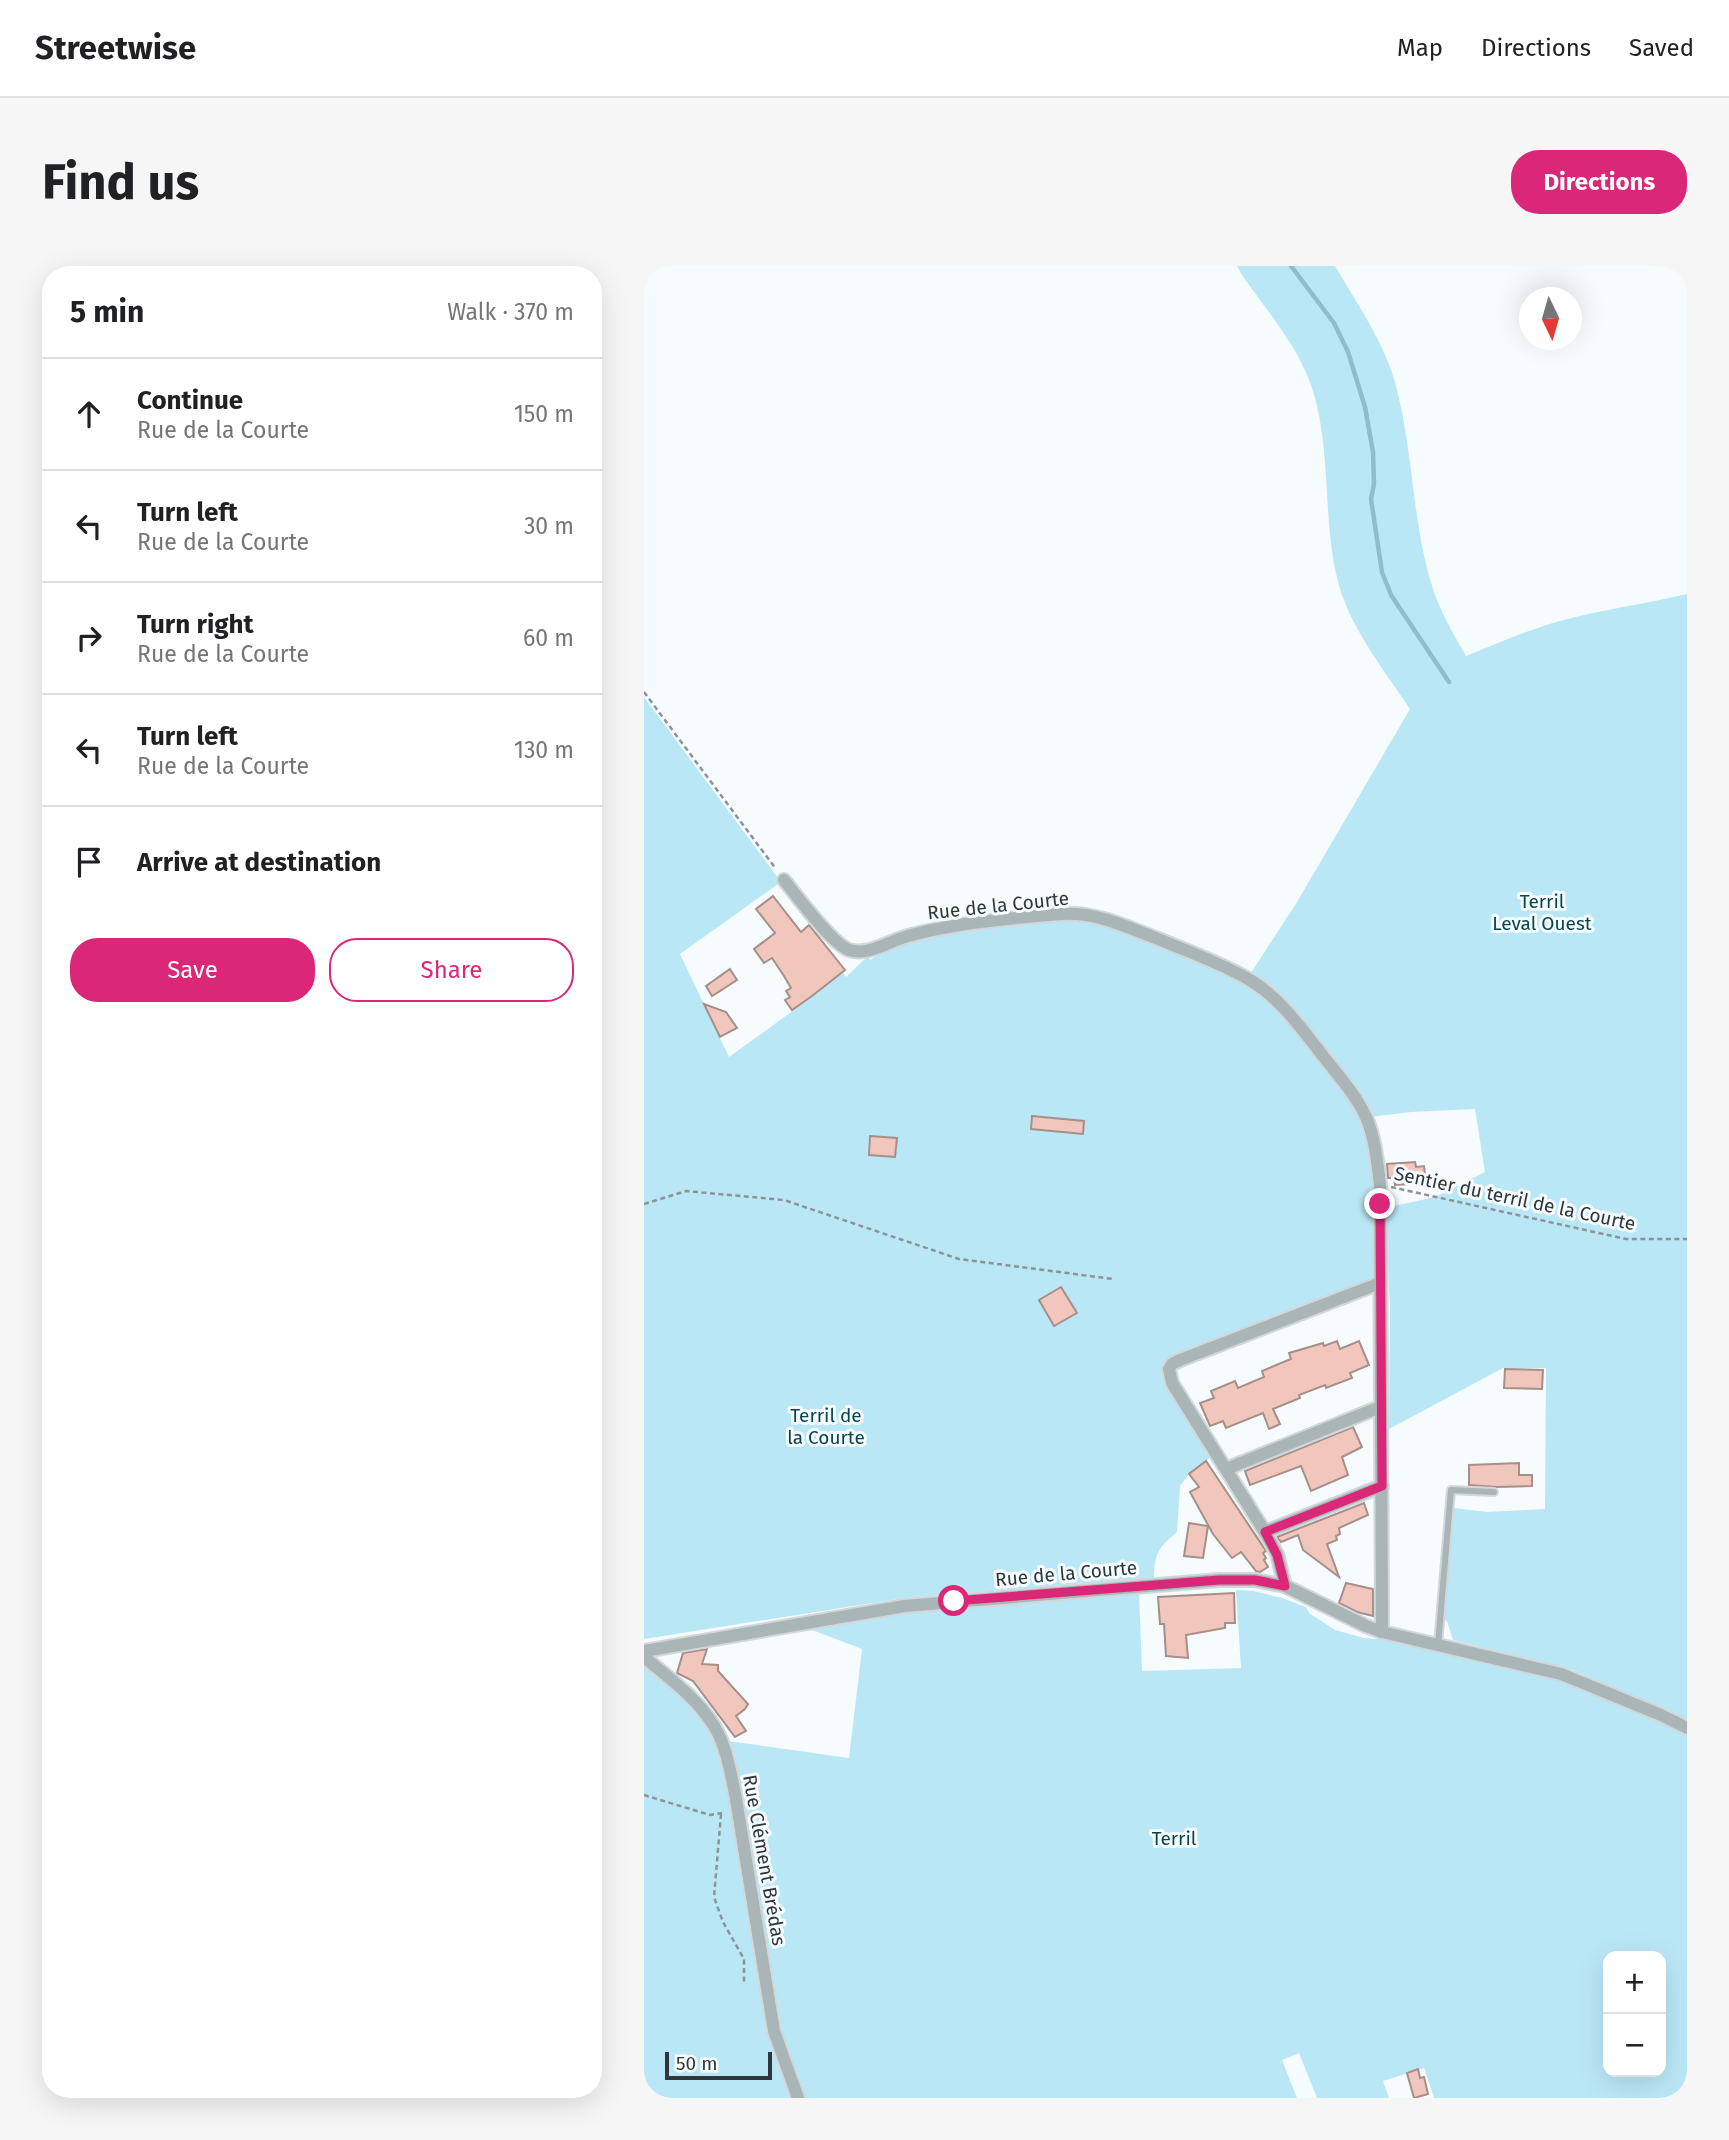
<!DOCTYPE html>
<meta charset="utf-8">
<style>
body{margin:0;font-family:"Fira Sans",sans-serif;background:#f6f6f6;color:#202124}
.controls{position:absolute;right:21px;bottom:21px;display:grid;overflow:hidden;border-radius:14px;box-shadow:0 7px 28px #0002}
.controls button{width:63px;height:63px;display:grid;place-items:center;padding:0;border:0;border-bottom:2px solid #e0e0e0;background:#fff;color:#202124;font:35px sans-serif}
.compass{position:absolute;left:875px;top:21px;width:63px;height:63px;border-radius:50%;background:#fff;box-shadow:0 7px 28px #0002;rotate:175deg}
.scale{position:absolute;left:21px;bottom:18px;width:107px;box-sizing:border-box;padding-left:7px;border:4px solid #2e373b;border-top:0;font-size:19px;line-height:24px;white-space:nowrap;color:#2e373b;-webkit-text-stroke:5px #f6fbfd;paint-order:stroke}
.stop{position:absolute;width:21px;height:21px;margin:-16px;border:5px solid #db2777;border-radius:50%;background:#fff}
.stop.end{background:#db2777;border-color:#fff;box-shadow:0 2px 7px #0008}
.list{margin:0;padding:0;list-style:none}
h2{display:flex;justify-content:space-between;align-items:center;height:91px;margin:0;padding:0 28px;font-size:30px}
h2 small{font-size:23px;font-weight:400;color:#757577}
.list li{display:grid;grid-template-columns:46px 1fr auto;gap:21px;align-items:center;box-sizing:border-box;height:112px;padding:0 28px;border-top:2px solid #e0e0e0}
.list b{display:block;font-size:26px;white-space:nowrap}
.list p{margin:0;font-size:23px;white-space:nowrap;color:#757577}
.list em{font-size:23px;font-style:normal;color:#757577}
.actions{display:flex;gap:14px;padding:21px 28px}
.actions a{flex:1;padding:16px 0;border:2px solid #db2777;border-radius:28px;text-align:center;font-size:24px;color:#db2777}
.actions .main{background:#db2777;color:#fff}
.icon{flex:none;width:38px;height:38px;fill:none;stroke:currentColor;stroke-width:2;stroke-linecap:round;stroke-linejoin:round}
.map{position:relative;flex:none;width:1043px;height:1832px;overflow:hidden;border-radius:28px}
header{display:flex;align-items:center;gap:42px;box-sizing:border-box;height:98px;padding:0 35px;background:#fff;border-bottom:2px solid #e0e0e0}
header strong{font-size:33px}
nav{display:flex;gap:38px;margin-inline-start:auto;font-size:24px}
.intro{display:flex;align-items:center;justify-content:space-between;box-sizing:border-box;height:168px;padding:0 42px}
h1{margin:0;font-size:49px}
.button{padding:18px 32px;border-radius:28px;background:#db2777;color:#fff;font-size:24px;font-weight:700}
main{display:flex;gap:42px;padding:0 42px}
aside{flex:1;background:#fff;border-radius:28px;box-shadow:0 7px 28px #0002}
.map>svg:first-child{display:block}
.green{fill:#bae7f6;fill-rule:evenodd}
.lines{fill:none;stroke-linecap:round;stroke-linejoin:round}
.stream{stroke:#90bccb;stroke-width:4.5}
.building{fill:#f1c6bc;stroke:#a68f89;stroke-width:2}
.service-casing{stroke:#d2d8da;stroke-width:10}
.minor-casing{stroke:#d2d8da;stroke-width:16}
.path{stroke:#8c9497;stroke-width:2.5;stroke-dasharray:5 3.5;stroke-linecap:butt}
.service{stroke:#aab5b8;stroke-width:6}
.minor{stroke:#aab5b8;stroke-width:12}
.route{stroke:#db2777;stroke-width:9}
.labels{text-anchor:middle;stroke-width:6;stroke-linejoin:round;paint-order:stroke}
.park-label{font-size:19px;fill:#054656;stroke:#f6fbfd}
.street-label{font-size:19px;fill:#2e373b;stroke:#f6fbfd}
</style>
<header>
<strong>Streetwise</strong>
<nav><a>Map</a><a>Directions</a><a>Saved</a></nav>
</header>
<div class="intro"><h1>Find us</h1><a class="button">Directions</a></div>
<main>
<aside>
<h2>5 min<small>Walk · 370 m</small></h2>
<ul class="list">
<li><svg class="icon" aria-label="ahead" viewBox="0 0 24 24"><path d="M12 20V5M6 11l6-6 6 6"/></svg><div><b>Continue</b><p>Rue de la Courte</p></div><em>150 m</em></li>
<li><svg class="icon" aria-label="left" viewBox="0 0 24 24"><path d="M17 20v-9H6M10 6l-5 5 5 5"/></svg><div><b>Turn left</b><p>Rue de la Courte</p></div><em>30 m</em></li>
<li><svg class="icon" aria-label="right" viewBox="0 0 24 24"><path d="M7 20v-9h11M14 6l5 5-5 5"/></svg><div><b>Turn right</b><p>Rue de la Courte</p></div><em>60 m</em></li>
<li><svg class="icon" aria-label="left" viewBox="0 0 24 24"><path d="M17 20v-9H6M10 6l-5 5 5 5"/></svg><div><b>Turn left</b><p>Rue de la Courte</p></div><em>130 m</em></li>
<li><svg class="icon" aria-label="arrive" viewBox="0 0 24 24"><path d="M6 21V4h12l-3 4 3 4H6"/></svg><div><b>Arrive at destination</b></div></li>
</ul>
<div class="actions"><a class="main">Save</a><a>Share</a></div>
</aside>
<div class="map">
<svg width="1043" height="1832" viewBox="0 0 1043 1832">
<rect width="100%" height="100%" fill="#f6fbfd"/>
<!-- green -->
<g class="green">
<path d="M593,0h98c21,36 47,73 59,113 20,69 17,142 39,210 8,24 21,46 33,67 28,-11 57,-24 87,-33 44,-13 89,-18 134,-29v1126l-116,-51 -118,-29 -6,-19 -3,-1 10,-112 33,4 58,-3 1,-141h-43l-114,61 1,-122 -5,-99 50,-11 50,-25 -10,-63 -64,3 -41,5 -121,-141 48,-74 113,-193c-25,-38 -56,-76 -70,-120 -19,-65 -7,-136 -28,-201 -14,-42 -45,-77 -70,-113z"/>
<path d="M0,431l137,185 -101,72 49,103 83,-60 30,-25 4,5 22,-21 2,4 15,-9 43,-16 138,-17 35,3 148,64c21,14 37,34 54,53 27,29 54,64 65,103 12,40 7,97 8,139l-208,83 44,93 -23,18 -9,12 -3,46c-19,16 -23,22 -23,48l-39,1 -211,17 -260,41z"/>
<path d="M592,1324l17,1 29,7 24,9 3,6 26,17 29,8 26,2 166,38 98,40 33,17v363h-253l-10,-30 -41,13 6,17h-72l-18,-45 -17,7 15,38h-492l-22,-59 -5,-17 -34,-212 -10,-50 -6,-19 121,17 13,-109 -55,-21 107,-17 225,-19 3,79 99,-3zM964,1690h53v116h-53z"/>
<polygon points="0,1399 24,1418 65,1460 79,1496 150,1832 0,1832"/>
</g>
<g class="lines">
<!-- stream -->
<polyline class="stream" points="647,0 690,57 704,86 721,141 729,186 730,218 727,233 738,306 747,329 805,416"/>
</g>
<!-- building -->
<g class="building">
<polygon points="129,630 157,666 165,659 201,704 168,730 148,744 141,734 146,731 142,725 147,722 140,710 128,692 120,697 110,683 131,667 112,643"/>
<polygon points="86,703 93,714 68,730 62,720"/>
<polygon points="60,738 82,746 93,762 76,771"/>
<polygon points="388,850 440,855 439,868 387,863"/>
<polygon points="226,870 253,872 251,891 225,889"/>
<polygon points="771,896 772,901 780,900 782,917 751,919 750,912 744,912 743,898"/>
<polygon points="417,1021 433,1047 410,1060 395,1034"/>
<polygon points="693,1075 696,1083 715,1075 725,1099 706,1107 708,1112 682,1122 681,1119 655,1129 656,1132 629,1143 636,1158 625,1163 619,1147 582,1162 579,1155 566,1160 556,1137 570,1132 567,1125 591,1115 594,1122 620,1111 618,1105 647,1093 645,1087 679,1077 680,1080"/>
<polygon points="861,1103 899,1104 898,1123 860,1122"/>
<polygon points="709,1161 718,1181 698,1191 704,1209 667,1225 657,1200 606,1219 601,1205"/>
<polygon points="562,1195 622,1285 619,1287 622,1292 620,1294 624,1301 616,1306 612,1305 597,1286 588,1292 569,1268 546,1226 555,1221 545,1208"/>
<polygon points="875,1197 875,1209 888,1209 888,1220 853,1221 825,1219 825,1199"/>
<polygon points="720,1237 724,1249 695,1262 696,1268 692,1270 693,1274 683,1278 695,1311 659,1284 654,1269 637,1276 633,1271"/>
<polygon points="545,1257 564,1260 559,1292 540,1290"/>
<polygon points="702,1317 729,1323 729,1350 713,1346 695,1337"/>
<polygon points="590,1327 591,1357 581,1357 581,1362 542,1369 544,1392 522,1390 520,1358 516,1358 514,1331"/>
<polygon points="63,1383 58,1398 74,1399 74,1405 104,1438 101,1443 92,1450 102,1465 91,1471 49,1415 33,1407 39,1387"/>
<polygon points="774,1803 776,1812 780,1811 784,1828 770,1832 763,1807"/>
</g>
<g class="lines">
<!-- service casing -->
<g class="service-casing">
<polyline id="service" points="794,1379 807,1224 850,1226"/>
</g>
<!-- minor casing -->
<g class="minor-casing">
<g id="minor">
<path d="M140,614c13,16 47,63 65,70 18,6 39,-8 56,-13 46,-14 108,-19 157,-23 35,-2 65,13 96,25 31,13 63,24 92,41 30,18 52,49 73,76 15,19 33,39 43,61 9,21 11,44 14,67l2,448"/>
<polyline points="582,1203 736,1141"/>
<polyline points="621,1266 738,1220"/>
<polyline points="641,1320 633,1288 621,1266 528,1117 525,1103 528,1098 536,1094 736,1017"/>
<polyline points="0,1385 261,1340 575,1314 611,1314 641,1320 722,1360 738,1366 917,1408 1017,1449 1043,1462"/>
<path d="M0,1391c25,21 53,41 70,69 13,21 17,49 22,73l38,232 24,67"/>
</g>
</g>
<!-- path -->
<g class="path">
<polyline points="0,426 132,603"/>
<polyline points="747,921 982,973 1043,973"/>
<polyline points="0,938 42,925 140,934 315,993 469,1013"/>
<polyline points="0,1529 66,1549 78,1547"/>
<polyline points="77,1548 70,1631 79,1656 100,1693 100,1717"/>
</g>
<!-- service -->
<use href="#service" class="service"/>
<!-- minor -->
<use href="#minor" class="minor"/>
</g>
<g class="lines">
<!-- route -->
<polyline class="route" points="310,1335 575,1314 611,1314 641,1320 633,1289 621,1266 738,1220 736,938"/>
</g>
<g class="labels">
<!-- park labels -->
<g class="park-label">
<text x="898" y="642">Terril<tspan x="898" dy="22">Leval Ouest</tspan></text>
<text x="182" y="1156">Terril de<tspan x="182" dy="22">la Courte</tspan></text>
<text x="530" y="1579">Terril</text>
</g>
<!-- street labels -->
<g class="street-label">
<text transform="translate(354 639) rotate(-6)" y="7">Rue de la Courte</text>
<text transform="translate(871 932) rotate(12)" y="7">Sentier du terril de la Courte</text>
<text transform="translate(422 1307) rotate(-5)" y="7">Rue de la Courte</text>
<text transform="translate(121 1594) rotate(80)" y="7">Rue Clément Brédas</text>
</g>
</g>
</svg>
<div class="controls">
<button>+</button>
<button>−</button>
</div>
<svg class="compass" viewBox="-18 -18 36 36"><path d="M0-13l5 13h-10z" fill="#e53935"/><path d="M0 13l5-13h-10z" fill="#757577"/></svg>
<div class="scale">50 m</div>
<div class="stop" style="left:310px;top:1335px"></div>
<div class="stop end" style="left:736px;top:938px"></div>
</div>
</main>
